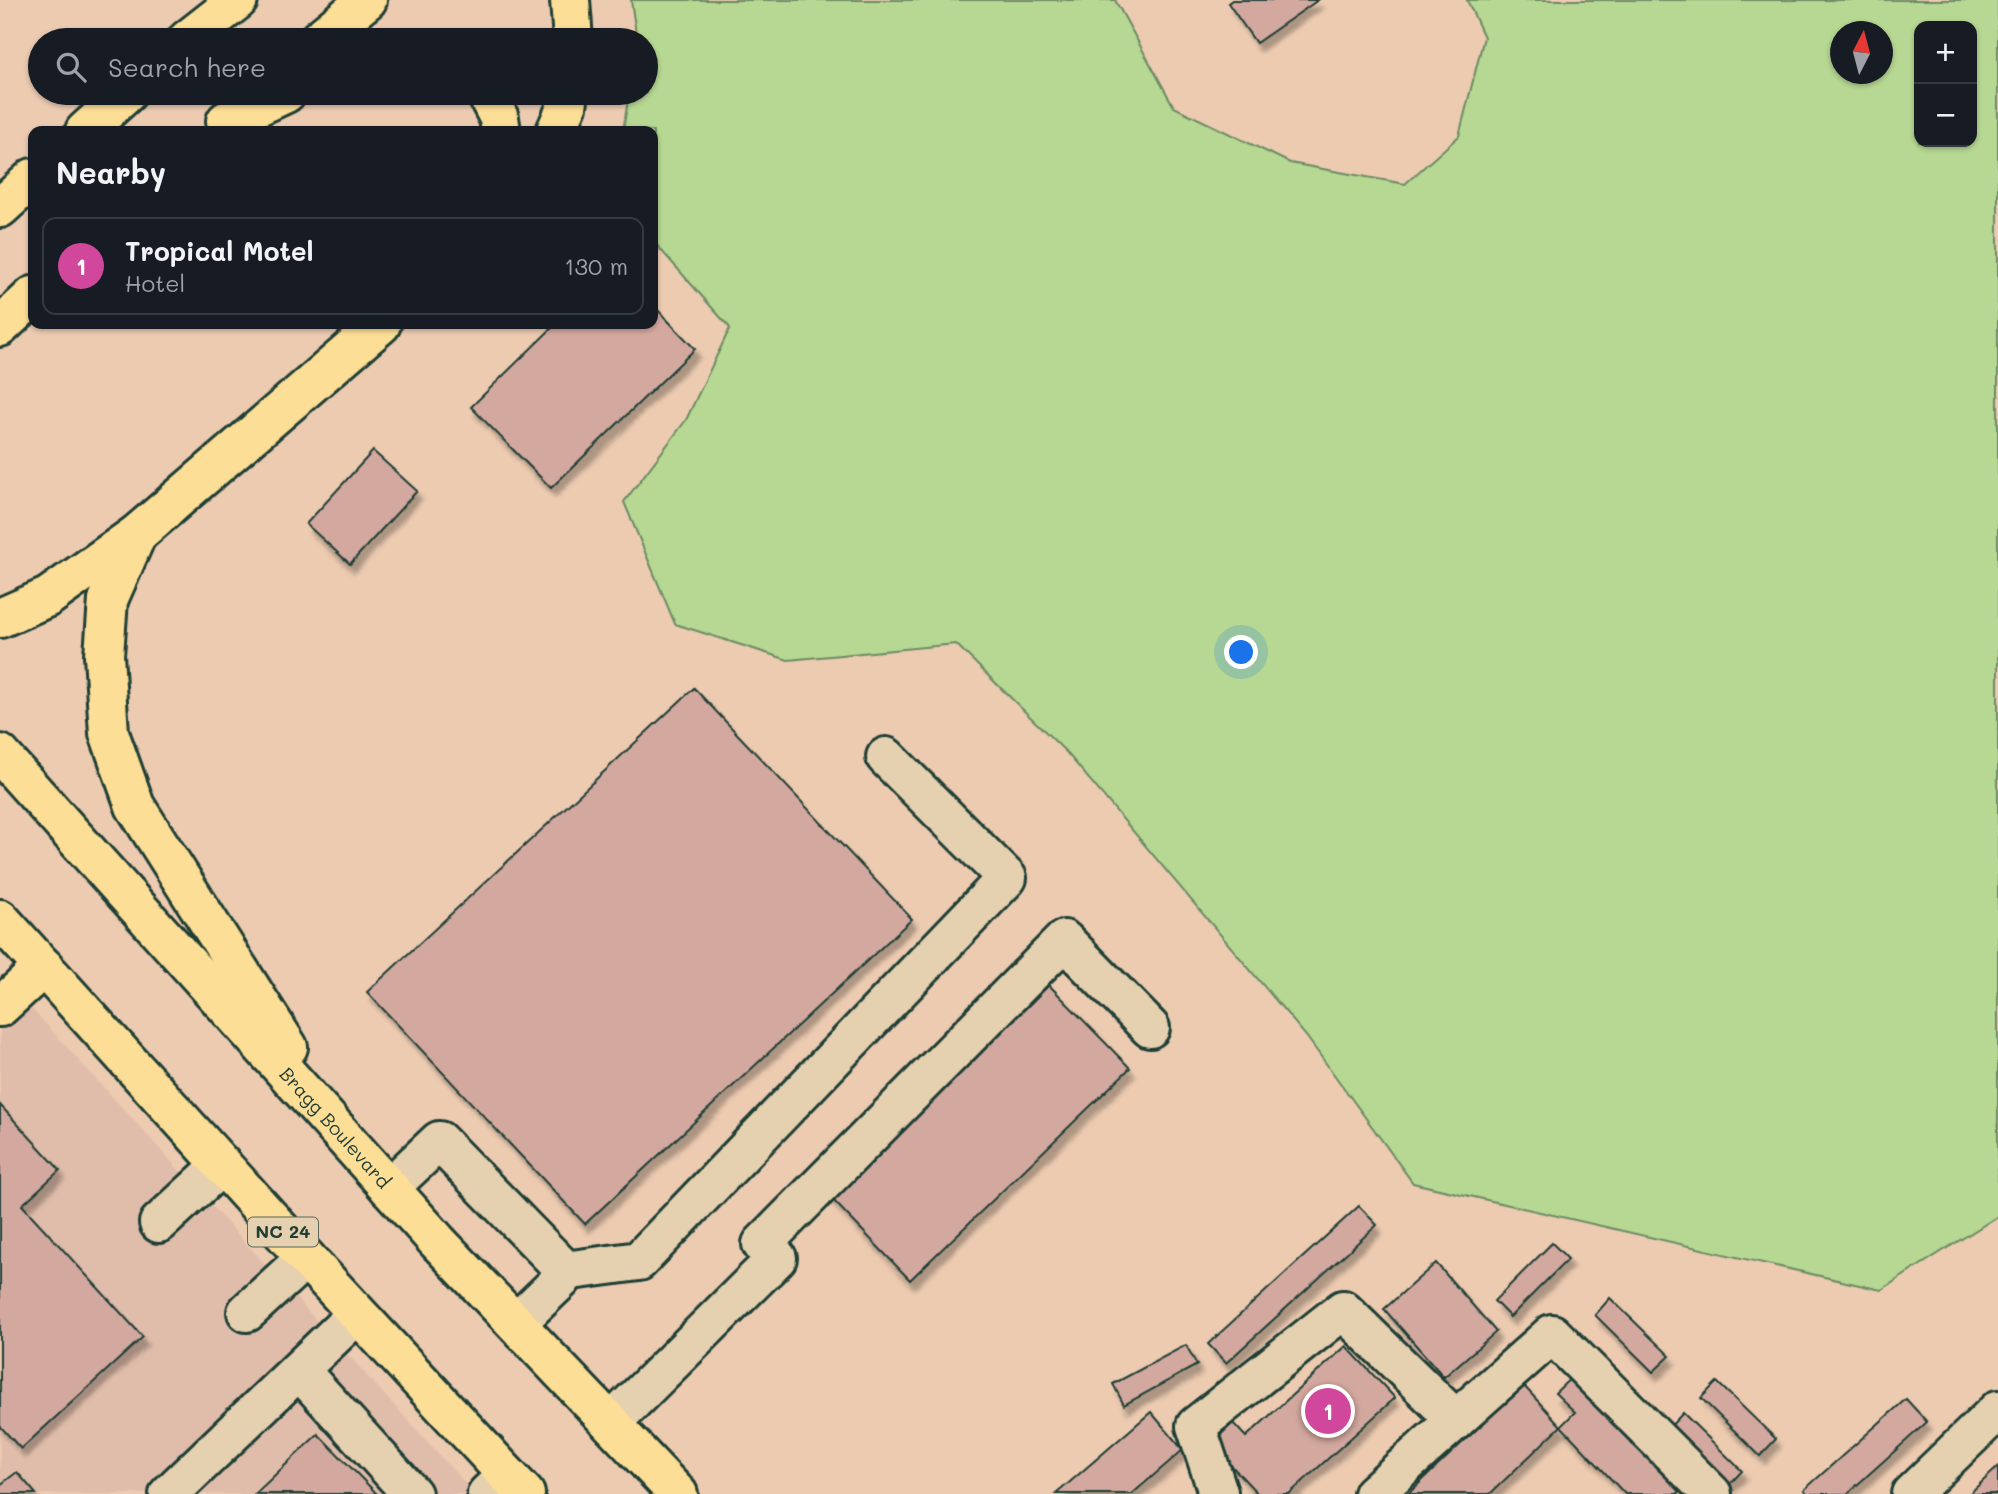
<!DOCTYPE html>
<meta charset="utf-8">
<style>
body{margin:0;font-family:Mali,sans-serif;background:#242831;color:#f1f3f6}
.controls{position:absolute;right:21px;top:21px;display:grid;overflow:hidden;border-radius:14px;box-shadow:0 2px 5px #0004}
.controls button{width:63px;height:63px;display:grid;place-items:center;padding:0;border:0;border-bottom:2px solid #363941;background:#171b24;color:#f1f3f6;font:35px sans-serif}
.compass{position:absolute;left:1830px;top:21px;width:63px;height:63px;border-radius:50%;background:#171b24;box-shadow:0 2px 5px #0004;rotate:6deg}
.you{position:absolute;left:1242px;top:653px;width:24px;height:24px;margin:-18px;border:5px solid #fff;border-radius:50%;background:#1a73e8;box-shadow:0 0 0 10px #1a73e833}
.badge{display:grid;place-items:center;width:46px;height:46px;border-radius:50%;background:#1f6fb2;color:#fff;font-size:23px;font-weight:700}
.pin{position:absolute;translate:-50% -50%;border:4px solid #fff;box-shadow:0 2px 7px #0006}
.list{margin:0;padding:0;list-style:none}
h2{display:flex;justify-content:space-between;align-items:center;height:91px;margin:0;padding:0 28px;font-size:30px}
h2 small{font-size:23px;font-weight:400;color:#9ea1a6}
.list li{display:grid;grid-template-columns:46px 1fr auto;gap:21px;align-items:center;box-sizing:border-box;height:98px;margin:0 14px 14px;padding:0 14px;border:2px solid #363941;border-radius:14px}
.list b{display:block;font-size:26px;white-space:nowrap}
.list p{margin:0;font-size:23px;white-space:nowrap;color:#9ea1a6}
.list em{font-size:23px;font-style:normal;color:#9ea1a6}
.icon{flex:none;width:38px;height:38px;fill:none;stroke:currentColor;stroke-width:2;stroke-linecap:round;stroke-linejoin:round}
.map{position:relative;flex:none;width:1998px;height:1494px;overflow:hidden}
.search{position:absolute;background:#171b24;box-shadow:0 2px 5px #0004;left:28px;top:28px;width:630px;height:77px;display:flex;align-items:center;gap:18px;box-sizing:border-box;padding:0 24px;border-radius:38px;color:#9ea1a6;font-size:26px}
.panel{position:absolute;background:#171b24;box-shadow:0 2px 5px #0004;left:28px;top:126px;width:630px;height:203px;border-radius:14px}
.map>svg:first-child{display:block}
.built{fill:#e0bdaa}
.green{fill:#b6d892;stroke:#6a8a63;stroke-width:2;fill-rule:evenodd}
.building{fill:#d3a89f;stroke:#1f3d34;stroke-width:2;filter:url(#shadow)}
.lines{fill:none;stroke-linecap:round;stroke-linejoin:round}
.minor-casing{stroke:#1f3d34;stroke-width:44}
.major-casing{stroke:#1f3d34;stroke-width:44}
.minor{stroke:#e5d0af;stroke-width:38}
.major{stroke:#fdde96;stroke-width:38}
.labels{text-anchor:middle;stroke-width:6;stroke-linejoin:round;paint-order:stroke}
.shield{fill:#e5d0af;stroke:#5a6959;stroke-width:2}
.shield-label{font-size:18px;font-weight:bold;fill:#1f3d34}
.street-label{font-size:19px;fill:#1f3d34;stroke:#e5d0af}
</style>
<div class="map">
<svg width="1998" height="1494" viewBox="0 0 1998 1494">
<defs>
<filter id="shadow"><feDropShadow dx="4.5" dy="8" stdDeviation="2" flood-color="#0004"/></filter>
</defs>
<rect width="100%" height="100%" fill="#eccbb1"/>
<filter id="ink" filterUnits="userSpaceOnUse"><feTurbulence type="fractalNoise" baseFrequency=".0143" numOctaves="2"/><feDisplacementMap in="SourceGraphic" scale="14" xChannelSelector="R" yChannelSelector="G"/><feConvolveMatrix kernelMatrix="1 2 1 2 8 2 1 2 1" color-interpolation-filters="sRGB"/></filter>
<g filter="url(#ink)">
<!-- built -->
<polygon class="built" points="0,974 475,1494 0,1494"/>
<!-- green -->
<path class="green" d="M631,0h484l59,107 116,56 115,21 54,-48 25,-99 -17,-37h531v1216l-117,74 -468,-107 -107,-147 -239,-283 -111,-109 -168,16 -113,-36 -51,-122 62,-82 44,-92 -77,-87v-110h-30l6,-38h17v-53h-9zM1919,26h53v116h-53zM1840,32h42v42h-42z"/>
<!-- building -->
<g class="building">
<polygon points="1232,0 1318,0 1256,43 1228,3"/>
<polygon points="653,305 695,349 551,488 471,407 556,324 653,324"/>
<polygon points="373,451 417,491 350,564 306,524"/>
<polygon points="694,688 912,919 585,1224 367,992"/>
<polygon points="1049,985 1130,1068 910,1280 829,1196"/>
<polygon points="0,1105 60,1170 22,1205 143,1337 21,1449 0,1426"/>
<polygon points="1359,1206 1377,1225 1226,1363 1208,1344"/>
<polygon points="1552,1243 1568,1259 1510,1317 1494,1301"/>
<polygon points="1436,1263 1496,1332 1444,1377 1384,1309"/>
<polygon points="1610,1298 1670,1356 1653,1372 1595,1315"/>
<polygon points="1186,1345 1197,1365 1124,1405 1113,1384"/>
<polygon points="1346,1346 1395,1398 1289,1494 1258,1494 1211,1444 1233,1423 1246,1437"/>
<polygon points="1578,1371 1689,1484 1677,1494 1625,1494 1561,1426 1575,1412 1555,1393"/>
<polygon points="1717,1382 1776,1439 1760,1456 1701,1398"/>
<polygon points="1523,1385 1561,1426 1490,1494 1408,1494"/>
<polygon points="1906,1399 1927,1422 1847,1494 1808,1494 1804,1490"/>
<polygon points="1151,1412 1183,1450 1132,1494 1056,1494"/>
<polygon points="1683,1413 1742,1471 1726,1488 1667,1430"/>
<polygon points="318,1434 377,1494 255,1494"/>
<polygon points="1998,1467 1998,1494 1969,1494"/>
<polygon points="17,1472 36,1494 0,1494 0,1485"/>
</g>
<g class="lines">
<!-- minor casing -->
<g class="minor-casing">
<g id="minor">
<polyline points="389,1188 439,1141 561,1266 564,1271 562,1279 516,1323"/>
<polyline points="159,1223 222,1165"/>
<polyline points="564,1271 639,1261 1007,878 886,757"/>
<polyline points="247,1312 306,1258"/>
<polyline points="299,1370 412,1494"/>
<polyline points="611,1423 777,1258 762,1244 1064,940 1150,1028"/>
<polyline points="169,1494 357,1314"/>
<polyline points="487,1494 507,1475"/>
<polyline points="1216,1494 1218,1492 1196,1426 1343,1310 1456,1420"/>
<polyline points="1373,1494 1552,1334 1712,1494"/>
<polyline points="1911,1494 1998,1410"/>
</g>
</g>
<!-- major casing -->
<g class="major-casing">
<g id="major">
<polyline points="570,0 573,40"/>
<polyline points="187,40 238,0"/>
<polyline points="318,40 367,0"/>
<polyline points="486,93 499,118 501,131"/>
<polyline points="226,121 286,93"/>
<polyline points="85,131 127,93"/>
<polyline points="556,131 567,106 569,93"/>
<polyline points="0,208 33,178"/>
<polyline points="0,327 33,296"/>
<polyline points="137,534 108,600 104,655 109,733 135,806 288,1047"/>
<polyline points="0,618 48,597 137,534 381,324"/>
<path id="s1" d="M0,754l437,487 241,253"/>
<polyline points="0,919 306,1258 525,1494"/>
<polyline points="0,1007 44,967"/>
</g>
</g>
<!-- minor -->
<use href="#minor" class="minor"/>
<!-- major -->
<use href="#major" class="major"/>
</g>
</g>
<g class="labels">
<!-- shield labels -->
<rect class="shield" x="248" y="1217.5" width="70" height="29" rx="5"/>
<g class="shield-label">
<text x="283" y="1238">NC 24</text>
</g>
<!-- street labels -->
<g class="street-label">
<text dy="7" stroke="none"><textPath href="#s1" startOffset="502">Bragg Boulevard</textPath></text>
</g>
</g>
</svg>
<div class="controls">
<button>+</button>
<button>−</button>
</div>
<svg class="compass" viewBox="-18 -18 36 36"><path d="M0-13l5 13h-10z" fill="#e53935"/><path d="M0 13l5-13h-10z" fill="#9ea1a6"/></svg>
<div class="you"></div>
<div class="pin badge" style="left:1328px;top:1411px;background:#d1479c">1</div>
<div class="search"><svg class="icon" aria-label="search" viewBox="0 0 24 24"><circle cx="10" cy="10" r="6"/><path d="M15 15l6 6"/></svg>Search here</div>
<section class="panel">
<h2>Nearby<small></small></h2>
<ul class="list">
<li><span class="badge" style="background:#d1479c">1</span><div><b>Tropical Motel</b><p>Hotel</p></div><em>130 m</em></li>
</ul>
</section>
</div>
